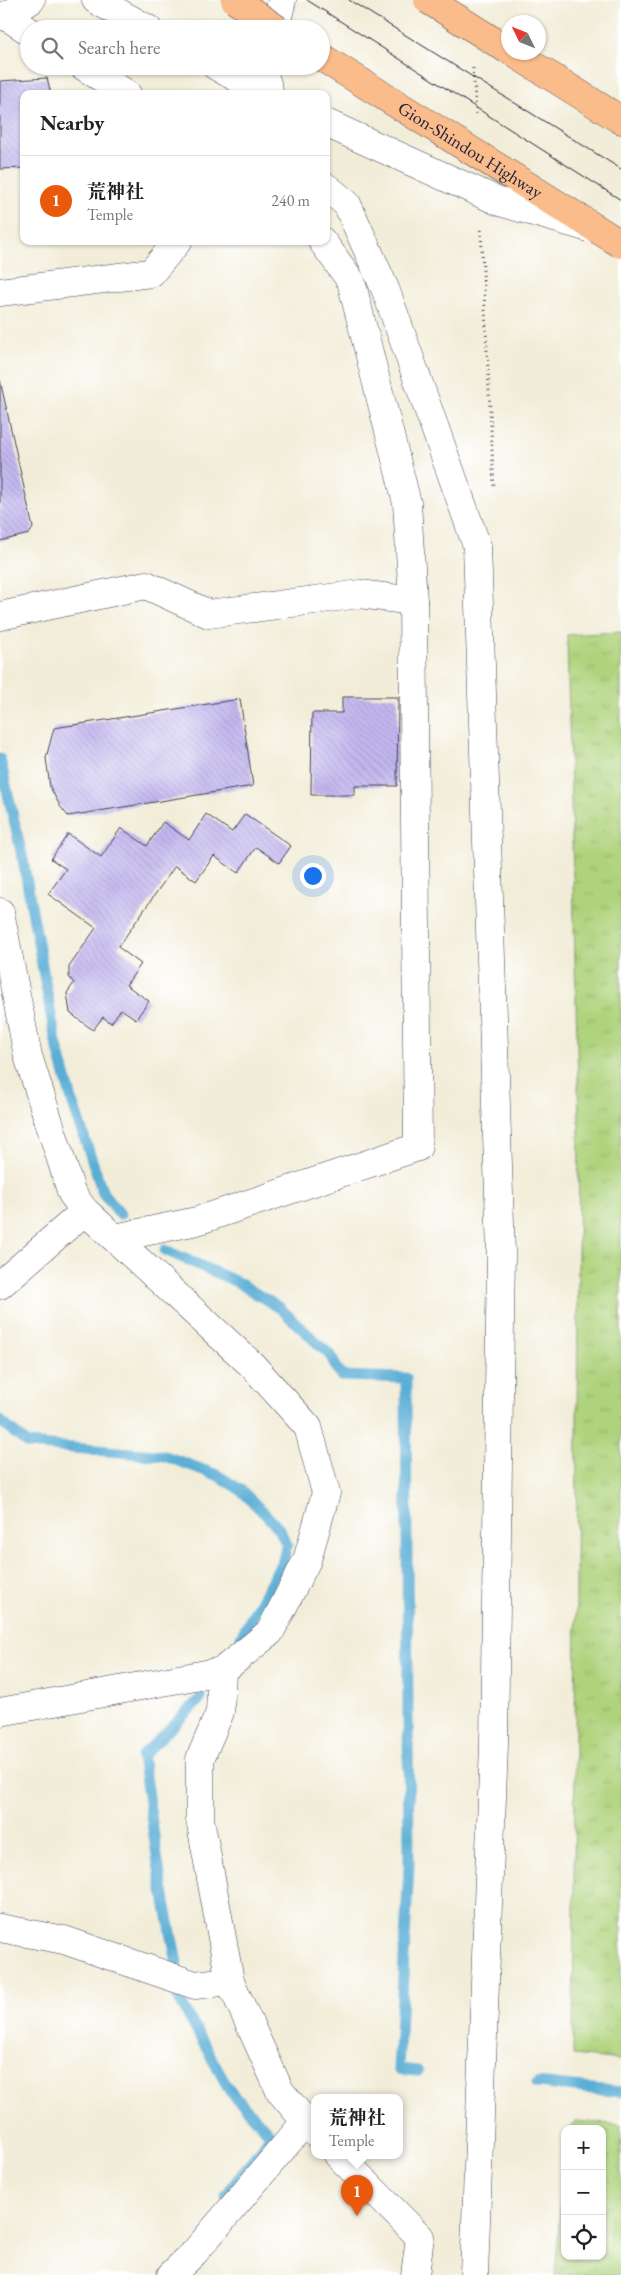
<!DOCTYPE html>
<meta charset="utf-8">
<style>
body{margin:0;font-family:"EB Garamond","Noto Serif JP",serif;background:#f2f2f2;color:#222}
.controls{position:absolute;right:15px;bottom:15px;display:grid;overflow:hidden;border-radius:10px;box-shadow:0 1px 4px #0004}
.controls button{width:45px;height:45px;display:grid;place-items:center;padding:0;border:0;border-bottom:1px solid #e0e0e0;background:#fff;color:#222;font:25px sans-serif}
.compass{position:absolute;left:501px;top:15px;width:45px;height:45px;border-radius:50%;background:#fff;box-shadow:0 1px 4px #0004;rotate:313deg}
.you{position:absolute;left:312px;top:875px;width:18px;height:18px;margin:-12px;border:4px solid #fff;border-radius:50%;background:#1a73e8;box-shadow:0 0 0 8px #1a73e833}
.badge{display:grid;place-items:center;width:32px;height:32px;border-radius:50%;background:#ea580c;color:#fff;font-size:16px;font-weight:700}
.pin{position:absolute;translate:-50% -41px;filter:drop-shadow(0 1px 2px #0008)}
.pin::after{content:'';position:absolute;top:26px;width:18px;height:15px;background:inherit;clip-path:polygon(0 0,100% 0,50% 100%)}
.popup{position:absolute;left:311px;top:2094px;width:92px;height:65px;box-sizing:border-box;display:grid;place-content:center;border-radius:10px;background:#fff;filter:drop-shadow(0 1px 4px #0005);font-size:16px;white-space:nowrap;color:#767676}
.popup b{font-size:19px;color:#222}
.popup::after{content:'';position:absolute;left:50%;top:100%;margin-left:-10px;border:10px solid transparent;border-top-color:#fff}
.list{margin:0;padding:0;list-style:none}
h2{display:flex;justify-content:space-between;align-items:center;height:65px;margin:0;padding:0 20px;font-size:21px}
h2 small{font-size:16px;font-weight:400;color:#767676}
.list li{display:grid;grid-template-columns:32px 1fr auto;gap:15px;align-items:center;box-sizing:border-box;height:90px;padding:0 20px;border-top:1px solid #e0e0e0}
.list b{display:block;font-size:19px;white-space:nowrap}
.list p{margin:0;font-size:16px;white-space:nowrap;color:#767676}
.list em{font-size:16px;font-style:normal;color:#767676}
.icon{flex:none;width:28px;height:28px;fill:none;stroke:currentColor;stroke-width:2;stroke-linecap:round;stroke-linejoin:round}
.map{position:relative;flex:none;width:621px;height:2275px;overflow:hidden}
.search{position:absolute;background:#fff;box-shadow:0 1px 4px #0004;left:20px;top:20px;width:310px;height:55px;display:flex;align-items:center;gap:12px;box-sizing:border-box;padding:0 18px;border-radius:28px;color:#767676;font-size:19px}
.panel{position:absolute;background:#fff;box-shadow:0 1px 4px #0004;left:20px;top:90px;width:310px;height:155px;border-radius:10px}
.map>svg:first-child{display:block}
.grass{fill:url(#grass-tufts);stroke:#687a5c}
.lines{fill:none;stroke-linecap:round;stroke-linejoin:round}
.stream{stroke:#5aadd5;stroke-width:11}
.building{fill:url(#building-back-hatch)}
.minor-casing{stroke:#414053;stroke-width:29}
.trunk-casing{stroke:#414053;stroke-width:29}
.path{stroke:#414053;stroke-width:3;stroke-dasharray:1 4;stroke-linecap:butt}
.minor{stroke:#fff;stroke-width:28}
.trunk{stroke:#f9bc8a;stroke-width:28}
.tram{stroke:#22223b;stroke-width:1}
.minor-bridge-casing{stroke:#414053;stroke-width:29;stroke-linecap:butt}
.trunk-bridge-casing{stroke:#414053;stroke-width:29;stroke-linecap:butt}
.minor-bridge{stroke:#fff;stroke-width:28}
.trunk-bridge{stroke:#f9bc8a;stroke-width:28}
.labels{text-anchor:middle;stroke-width:5;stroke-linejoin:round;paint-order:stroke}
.street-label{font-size:18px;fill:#22223b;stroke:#fff}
</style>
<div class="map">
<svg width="621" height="2275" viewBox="0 0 621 2275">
<defs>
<pattern id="grass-tufts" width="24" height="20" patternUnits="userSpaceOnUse" patternTransform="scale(1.25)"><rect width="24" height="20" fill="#afd37c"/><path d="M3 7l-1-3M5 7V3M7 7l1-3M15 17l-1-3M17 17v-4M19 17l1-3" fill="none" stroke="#96b56c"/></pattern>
<pattern id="building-back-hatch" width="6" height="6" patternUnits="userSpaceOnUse" patternTransform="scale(1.25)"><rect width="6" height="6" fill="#c2b7ef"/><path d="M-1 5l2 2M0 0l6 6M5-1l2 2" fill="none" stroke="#a69dce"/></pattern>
</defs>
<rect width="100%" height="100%" fill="#fff"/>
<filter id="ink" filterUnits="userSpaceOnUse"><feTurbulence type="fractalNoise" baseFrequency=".02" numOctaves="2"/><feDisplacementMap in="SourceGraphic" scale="10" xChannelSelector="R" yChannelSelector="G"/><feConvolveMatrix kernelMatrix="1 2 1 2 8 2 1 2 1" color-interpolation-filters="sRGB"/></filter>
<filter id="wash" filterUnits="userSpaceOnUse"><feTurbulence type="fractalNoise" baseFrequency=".0096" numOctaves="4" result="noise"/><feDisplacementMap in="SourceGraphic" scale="20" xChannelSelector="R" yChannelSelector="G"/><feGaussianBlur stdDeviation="1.12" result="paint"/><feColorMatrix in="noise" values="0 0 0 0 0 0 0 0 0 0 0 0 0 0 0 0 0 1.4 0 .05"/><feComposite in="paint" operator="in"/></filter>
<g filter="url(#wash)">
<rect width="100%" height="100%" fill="#f2edd8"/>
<!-- grass -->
<g class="grass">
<polygon points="621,632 621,2060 573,2055 579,1124 567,635"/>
<polygon points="575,2121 621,2125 621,2275 555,2275 565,2147 565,2256 602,2256 602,2129 568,2129"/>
</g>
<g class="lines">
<!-- stream -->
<g class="stream">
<polyline points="0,759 23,860 56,1042 73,1104 103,1193 120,1214"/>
<polyline points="165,1250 237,1282 280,1308 330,1355 341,1376 406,1378 409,1866 398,2069 418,2071"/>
<polyline points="0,1421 28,1444 165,1456 217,1475 241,1490 278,1527 287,1545 283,1560 241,1637"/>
<polyline points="177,1963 160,1876 142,1756 201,1698"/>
<polyline points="178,1997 230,2091 271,2135 226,2195"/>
<polyline points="537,2083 621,2092"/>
</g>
</g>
<g id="blocks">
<!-- building -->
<g class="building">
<polygon points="47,78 51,94 24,94 24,168 0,169 0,81"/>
<polygon points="0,380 33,528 29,534 0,541"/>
<polygon points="342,697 398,697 397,786 355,786 355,795 311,795 312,713 342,713"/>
<polygon points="240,699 253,786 68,816 60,806 50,787 46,758 54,728"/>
<polygon points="206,814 232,832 245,814 291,846 279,863 256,847 238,873 214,856 196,881 175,866 118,947 141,964 126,985 149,1001 136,1019 121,1009 111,1023 103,1017 93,1030 70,1013 67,993 74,983 69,977 69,967 96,928 48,894 66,869 51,859 68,834 101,857 121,828 147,846 163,822 189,840"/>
</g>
</g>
</g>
<g filter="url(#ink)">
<use href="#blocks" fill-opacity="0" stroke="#414053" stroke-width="1"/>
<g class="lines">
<!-- minor casing -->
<g class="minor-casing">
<g id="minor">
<polyline points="96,0 148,29"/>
<polyline points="0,16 6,16 31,0"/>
<polyline points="6,16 29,31"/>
<polyline points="275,29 282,0"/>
<polyline points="83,66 127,94"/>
<polyline points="216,66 266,94"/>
<polyline points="266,66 264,74 270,94"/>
<polyline points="326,187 347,204 386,291 477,546 501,1253 494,1744 474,2275"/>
<polyline points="0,292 151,273 178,241"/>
<polyline points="0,616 146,585 209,614 360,594 413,601"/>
<polyline points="0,912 28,1056 72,1194 85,1211 253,1366 308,1427 326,1493 307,1560 270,1632 222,1671 0,1712"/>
<polyline points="115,1238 197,1221 418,1147 413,601 407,503 351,281 322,241"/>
<polyline points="0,1285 85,1211"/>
<polyline points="222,1671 220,1712 200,1759 200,1819 230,1981 280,2091 314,2132"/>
<polyline points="0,1928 64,1940 195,1985 230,1981"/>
<polyline points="338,2155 420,2237 415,2275"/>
<polyline points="171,2275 194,2253 305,2122"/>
</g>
</g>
<!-- trunk casing -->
<g class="trunk-casing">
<polyline id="trunk" points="512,52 621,120"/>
</g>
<!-- path -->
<g class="path">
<polyline points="473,68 476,114"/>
<polyline points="481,230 494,489"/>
</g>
<!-- minor -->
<use href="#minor" class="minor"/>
<!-- trunk -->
<use href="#trunk" class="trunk"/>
<!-- tram -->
<g class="tram">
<polyline points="307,0 621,200"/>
<polyline points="349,0 621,169"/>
</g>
<!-- minor-bridge casing -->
<g class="minor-bridge-casing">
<polyline id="minor-bridge" points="326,123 500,202 589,228"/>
</g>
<!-- trunk-bridge casing -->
<g class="trunk-bridge-casing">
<g id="trunk-bridge">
<polyline points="235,0 277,29"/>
<polyline points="428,0 508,50"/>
<path id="s1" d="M321,57l300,187"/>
</g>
</g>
<!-- minor-bridge -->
<use href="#minor-bridge" class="minor-bridge"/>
<!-- trunk-bridge -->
<use href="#trunk-bridge" class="trunk-bridge"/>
</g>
</g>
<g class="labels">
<!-- street labels -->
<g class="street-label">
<text dy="6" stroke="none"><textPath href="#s1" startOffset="176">Gion-Shindou Highway</textPath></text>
</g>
</g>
</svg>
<div class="controls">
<button>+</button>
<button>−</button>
<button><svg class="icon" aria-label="locate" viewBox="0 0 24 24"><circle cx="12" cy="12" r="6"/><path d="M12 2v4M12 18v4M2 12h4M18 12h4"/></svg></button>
</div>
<svg class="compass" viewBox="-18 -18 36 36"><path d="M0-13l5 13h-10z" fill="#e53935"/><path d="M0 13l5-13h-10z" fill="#767676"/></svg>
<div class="you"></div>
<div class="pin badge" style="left:357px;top:2216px">1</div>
<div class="popup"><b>荒神社</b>Temple</div>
<div class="search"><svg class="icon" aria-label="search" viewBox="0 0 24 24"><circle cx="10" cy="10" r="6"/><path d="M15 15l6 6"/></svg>Search here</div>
<section class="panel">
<h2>Nearby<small></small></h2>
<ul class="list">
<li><span class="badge">1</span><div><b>荒神社</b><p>Temple</p></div><em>240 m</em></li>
</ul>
</section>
</div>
